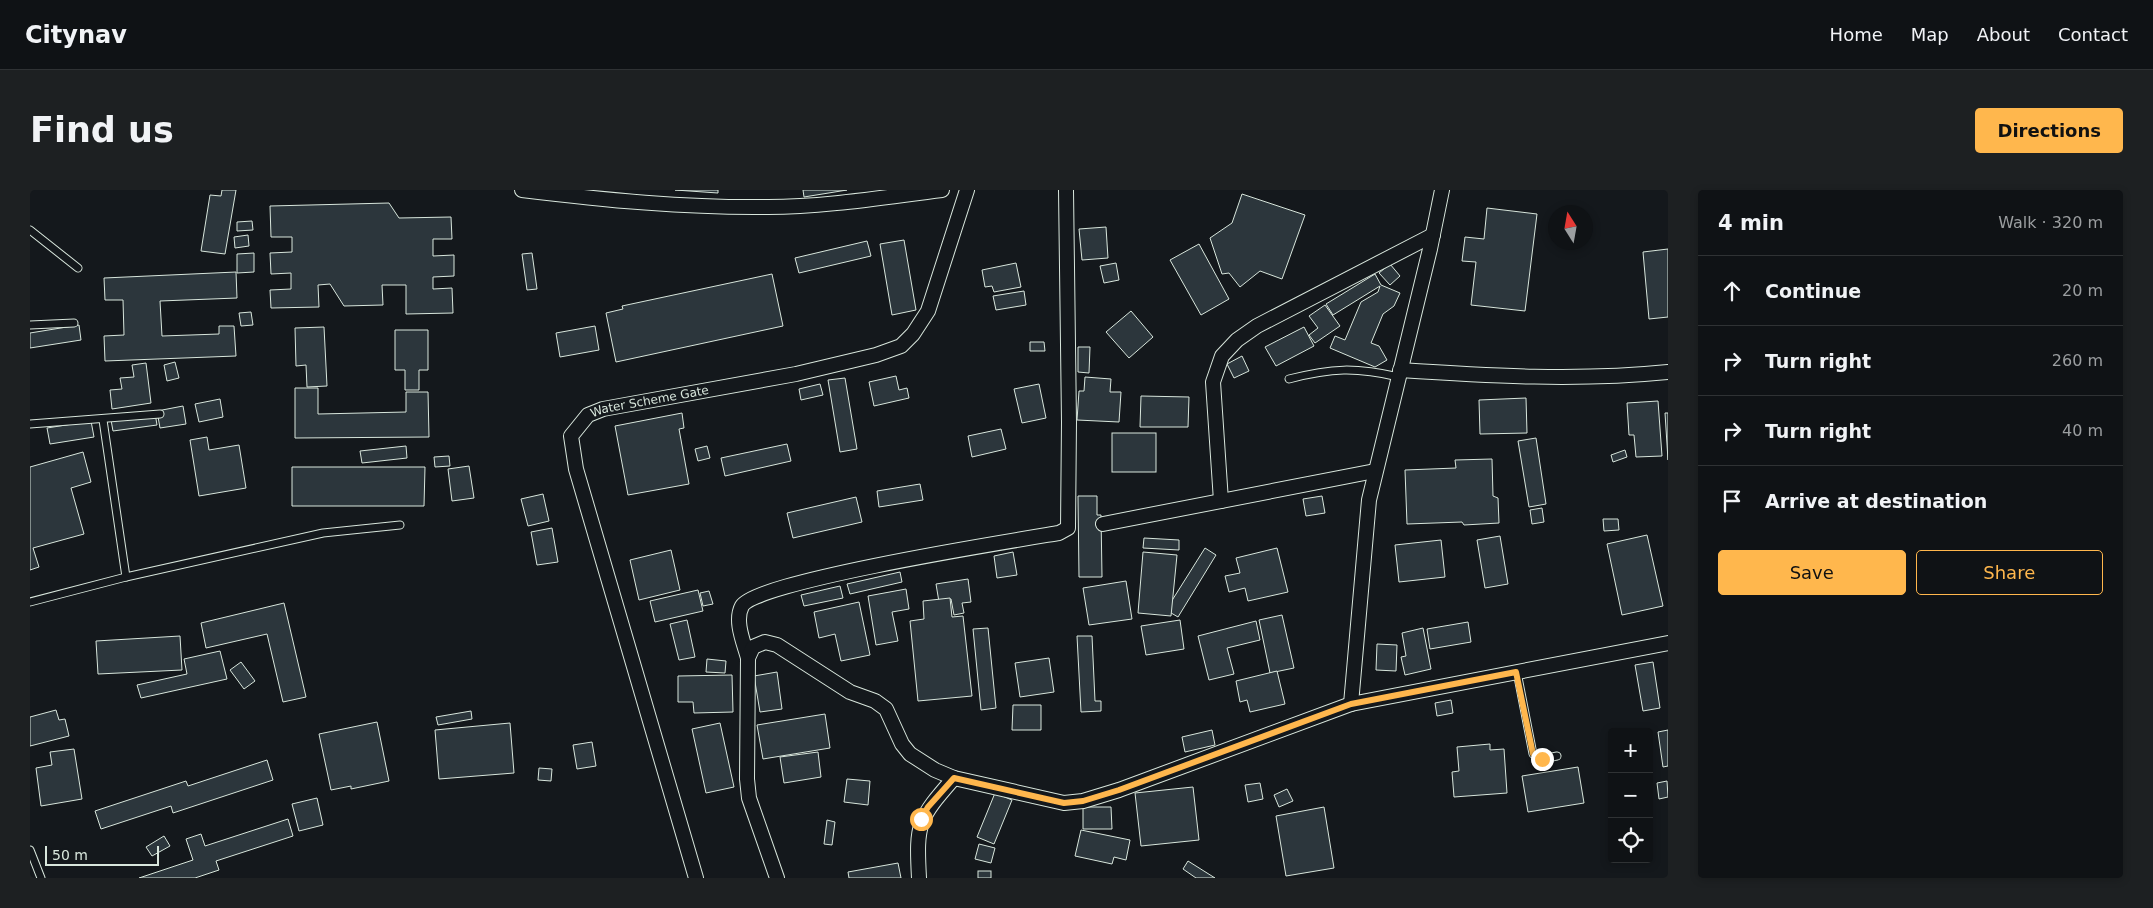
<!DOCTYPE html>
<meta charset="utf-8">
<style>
body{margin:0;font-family:"DejaVu Sans",sans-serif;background:#1d2022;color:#f1f3f6}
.controls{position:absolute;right:15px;bottom:15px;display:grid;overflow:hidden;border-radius:5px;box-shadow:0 2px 8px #0003}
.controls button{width:45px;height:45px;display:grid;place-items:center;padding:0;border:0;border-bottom:1px solid #2f3234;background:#0f1215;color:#f1f3f6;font:25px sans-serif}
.compass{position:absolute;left:1518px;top:15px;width:45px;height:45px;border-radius:50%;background:#0f1215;box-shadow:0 2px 8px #0003;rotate:349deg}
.scale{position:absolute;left:15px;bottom:12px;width:114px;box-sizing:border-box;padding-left:5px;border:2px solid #d8e6dc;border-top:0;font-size:14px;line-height:18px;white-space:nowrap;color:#d8e6dc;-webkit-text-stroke:4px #14181c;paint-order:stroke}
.stop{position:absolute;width:15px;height:15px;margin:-11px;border:4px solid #ffb74d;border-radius:50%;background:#fff}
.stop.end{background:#ffb74d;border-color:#fff;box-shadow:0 1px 5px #0008}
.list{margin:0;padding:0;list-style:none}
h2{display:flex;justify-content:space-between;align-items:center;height:65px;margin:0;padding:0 20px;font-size:21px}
h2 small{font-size:16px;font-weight:400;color:#9b9ea0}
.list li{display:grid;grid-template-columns:32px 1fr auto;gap:15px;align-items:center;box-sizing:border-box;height:70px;padding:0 20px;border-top:1px solid #2f3234}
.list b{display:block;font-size:19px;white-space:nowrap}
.list em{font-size:16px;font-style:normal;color:#9b9ea0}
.actions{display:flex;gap:10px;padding:15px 20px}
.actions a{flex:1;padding:11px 0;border:1px solid #ffb74d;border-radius:5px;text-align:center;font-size:18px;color:#ffb74d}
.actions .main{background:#ffb74d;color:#111}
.icon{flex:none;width:28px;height:28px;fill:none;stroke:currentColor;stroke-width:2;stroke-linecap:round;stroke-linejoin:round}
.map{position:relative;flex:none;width:1638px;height:688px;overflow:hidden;border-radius:5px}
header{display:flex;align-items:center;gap:30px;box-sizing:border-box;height:70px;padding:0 25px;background:#0f1215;border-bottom:1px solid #2f3234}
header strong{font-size:24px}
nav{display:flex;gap:28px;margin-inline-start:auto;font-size:18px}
.intro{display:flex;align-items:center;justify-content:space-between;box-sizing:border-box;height:120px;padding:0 30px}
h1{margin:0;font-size:35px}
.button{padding:12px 22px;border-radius:5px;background:#ffb74d;color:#111;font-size:18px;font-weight:700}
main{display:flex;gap:30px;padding:0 30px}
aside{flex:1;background:#0f1215;border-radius:5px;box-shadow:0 2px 8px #0003}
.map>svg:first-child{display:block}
.building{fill:#2c363c;stroke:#d8e6dc}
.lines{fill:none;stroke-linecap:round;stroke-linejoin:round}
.service-casing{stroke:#d8e6dc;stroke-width:9}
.minor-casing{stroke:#d8e6dc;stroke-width:16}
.service{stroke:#14181c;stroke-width:7}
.minor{stroke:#14181c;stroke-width:14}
.route{stroke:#ffb74d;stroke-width:6}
.labels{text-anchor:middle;stroke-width:4;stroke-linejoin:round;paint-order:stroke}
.street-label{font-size:12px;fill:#d8e6dc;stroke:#14181c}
</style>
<header>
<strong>Citynav</strong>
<nav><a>Home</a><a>Map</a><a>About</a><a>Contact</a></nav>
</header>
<div class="intro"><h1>Find us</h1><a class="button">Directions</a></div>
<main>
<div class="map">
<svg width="1638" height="688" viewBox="0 0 1638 688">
<rect width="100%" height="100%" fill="#14181c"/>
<!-- building -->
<g class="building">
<polygon points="192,0 206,0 195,64 171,61 180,5 191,6"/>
<polygon points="645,0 688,0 688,3"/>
<polygon points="773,0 817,0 774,7"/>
<polygon points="1212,4 1275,25 1252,89 1230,81 1210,97 1199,83 1192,84 1180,48 1202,33"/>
<polygon points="359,13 369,28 421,27 422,49 403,49 403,66 424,65 424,86 403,87 403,99 422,98 423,123 376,124 376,95 352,95 353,115 314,116 300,94 288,95 289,117 241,118 240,100 261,99 261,83 241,84 240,63 262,62 262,47 241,47 240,16"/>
<polygon points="1457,18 1507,24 1495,121 1441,115 1446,72 1432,71 1435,47 1454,49"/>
<polygon points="222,31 223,40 207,41 207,32"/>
<polygon points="1076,37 1078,68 1052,70 1049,39"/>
<polygon points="218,45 219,56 205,58 204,47"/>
<polygon points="874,50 886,120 862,125 850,54"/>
<polygon points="837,51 841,66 769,83 765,68"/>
<polygon points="1169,54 1199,109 1171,125 1140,70"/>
<polygon points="1638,59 1638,127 1619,129 1613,62"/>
<polygon points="224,63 224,82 207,83 207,64"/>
<polygon points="502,63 507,99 497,100 492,64"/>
<polygon points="986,73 991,97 964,102 962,96 955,97 952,80"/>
<polygon points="1086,73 1089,90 1074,93 1070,76"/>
<polygon points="1360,74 1370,86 1360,95 1349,83"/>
<polygon points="206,82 207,108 130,111 132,146 189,144 189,136 204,136 206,166 75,171 74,146 94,145 93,110 75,110 74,88"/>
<polygon points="742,84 753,136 586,172 576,123 593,119 592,116"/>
<polygon points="1345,84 1351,95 1370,103 1364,116 1353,124 1341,153 1349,156 1357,170 1345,177 1300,158 1305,146 1315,150 1331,112 1348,102 1350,96 1303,125 1296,114"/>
<polygon points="994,101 996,115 966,120 963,106"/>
<polygon points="1295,115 1310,136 1285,153 1279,145 1288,138 1279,126"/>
<polygon points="1101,121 1123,147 1099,168 1076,142"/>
<polygon points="221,122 223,135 211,136 209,123"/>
<polygon points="49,135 51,150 0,158 0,143"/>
<polygon points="565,136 569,160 530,167 526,143"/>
<polygon points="294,137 297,196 277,197 276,175 266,176 265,138"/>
<polygon points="1274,137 1284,156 1246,176 1235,157"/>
<polygon points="365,140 398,140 398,180 389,180 389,200 375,200 375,180 365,180"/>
<polygon points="1000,152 1014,152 1015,161 1000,161"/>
<polygon points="1048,157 1060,157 1059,183 1048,182"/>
<polygon points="1212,166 1219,181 1204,188 1197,174"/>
<polygon points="145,172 149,188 137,191 134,175"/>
<polygon points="116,173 121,213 82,219 80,200 92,199 90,188 104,187 102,175"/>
<polygon points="866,186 869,200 877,198 879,208 844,216 839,192"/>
<polygon points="1055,187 1081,189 1080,202 1091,202 1089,232 1047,230 1049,201 1054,201"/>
<polygon points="815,188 827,259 810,262 798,190"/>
<polygon points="790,194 793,205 771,210 769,199"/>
<polygon points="1009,194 1016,228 992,233 984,199"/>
<polygon points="265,198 288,198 288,224 376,222 376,202 398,202 399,247 265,248"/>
<polygon points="1111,206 1159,207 1158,237 1110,237"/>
<polygon points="1496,208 1497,243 1450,244 1449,210"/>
<polygon points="190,209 193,227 169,232 165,214"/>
<polygon points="1628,211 1632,266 1606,267 1604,245 1599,245 1597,213"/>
<polygon points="153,216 156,234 130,238 127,221"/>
<polygon points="125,223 127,235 83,241 81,230"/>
<polygon points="652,223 654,238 649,239 659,294 598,305 585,236"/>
<polygon points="1635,223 1638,223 1638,270"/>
<polygon points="61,231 64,247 20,254 17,238"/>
<polygon points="971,239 976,259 942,267 938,246"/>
<rect x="1082" y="243" width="44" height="39"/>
<polygon points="177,247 179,260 209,255 216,298 169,306 160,250"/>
<polygon points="1506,248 1516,314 1499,317 1488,251"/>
<polygon points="757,254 761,271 695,286 691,268"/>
<polygon points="376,256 377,268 332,273 330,261"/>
<polygon points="677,256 680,268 668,271 665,259"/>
<polygon points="1595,260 1597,267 1583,272 1581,265"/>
<polygon points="53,262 61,292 41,298 54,344 3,358 9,377 0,380 0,277"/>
<polygon points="419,266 420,276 405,277 404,267"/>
<polygon points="1462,269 1463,306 1468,308 1469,333 1434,335 1432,332 1377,334 1375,280 1426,278 1425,270"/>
<polygon points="439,276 444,308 422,311 418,279"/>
<polygon points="262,277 395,277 394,316 262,316"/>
<polygon points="890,294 893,310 849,317 847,301"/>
<polygon points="513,304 519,331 498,336 491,309"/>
<polygon points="1048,306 1067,306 1067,325 1071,325 1072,387 1049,387"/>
<polygon points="1292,306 1295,323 1276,326 1273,309"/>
<polygon points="826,307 832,332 763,348 757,323"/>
<polygon points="1512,318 1514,332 1502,334 1500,320"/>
<polygon points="1573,329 1588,329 1589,340 1574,341"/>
<polygon points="522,338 528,372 507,375 501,342"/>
<polygon points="1617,345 1633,416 1592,425 1577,354"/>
<polygon points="1470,346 1478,394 1455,398 1447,350"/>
<polygon points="1114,348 1149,350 1149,360 1113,358"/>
<polygon points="1411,350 1415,387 1369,392 1365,355"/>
<polygon points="1175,358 1186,365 1148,427 1136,420"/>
<polygon points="1247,358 1258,402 1218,411 1215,398 1199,402 1195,386 1210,383 1206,368"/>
<polygon points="641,360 650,400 609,410 600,370"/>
<polygon points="983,362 987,385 967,388 964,366"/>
<polygon points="1113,362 1147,365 1141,426 1108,423"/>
<polygon points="870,382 872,392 820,404 817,394"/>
<polygon points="938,389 941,412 932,413 934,423 924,425 921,409 909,412 906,394"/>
<polygon points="1096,391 1102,429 1059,435 1053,398"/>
<polygon points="810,396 813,408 774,416 771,405"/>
<polygon points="876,399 879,419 862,422 868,451 846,455 838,406"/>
<polygon points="668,400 673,421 625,432 620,411"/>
<polygon points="679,401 683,414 673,416 670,403"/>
<polygon points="920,408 922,427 933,426 942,506 888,511 880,431 894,429 893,411"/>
<polygon points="829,412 840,465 811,471 805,444 789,448 784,422"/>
<polygon points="254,413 276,507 253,512 237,444 176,458 171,433"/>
<polygon points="1252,425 1264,478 1240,483 1229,430"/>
<polygon points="657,430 665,467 649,470 640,434"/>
<polygon points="1150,430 1154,459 1116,465 1111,436"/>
<polygon points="1226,431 1230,450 1197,458 1204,484 1179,490 1168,446"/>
<polygon points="1438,432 1441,452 1400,459 1397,439"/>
<polygon points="958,438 966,518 951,520 943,439"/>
<polygon points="1393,438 1401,479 1375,485 1371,467 1376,466 1372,443"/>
<polygon points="150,446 152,480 68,484 66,451"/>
<polygon points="1047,446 1062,446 1065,511 1071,511 1071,521 1051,522"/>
<polygon points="1347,454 1367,455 1366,481 1346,480"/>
<polygon points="190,461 197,489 111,508 107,495 157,484 154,469"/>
<polygon points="1019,468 1024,502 990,507 985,473"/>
<polygon points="677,469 696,471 695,483 676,482"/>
<polygon points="211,472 225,491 214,499 200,480"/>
<polygon points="1623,472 1630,518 1613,521 1605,475"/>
<polygon points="1247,481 1255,514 1220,522 1217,510 1210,512 1206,491"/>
<polygon points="747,482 752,519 730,522 724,486"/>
<polygon points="702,485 703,522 664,523 663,512 648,512 648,486"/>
<polygon points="1421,510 1423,523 1407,526 1405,513"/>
<polygon points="983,515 1011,515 1011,540 982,540"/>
<polygon points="26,520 29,530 35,529 39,546 0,556 0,527"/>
<polygon points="441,521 442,529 408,535 406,527"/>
<polygon points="795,524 800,558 733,569 727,535"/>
<polygon points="347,532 359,591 321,599 321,596 301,600 289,544"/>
<polygon points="480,533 484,583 409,589 405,540"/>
<polygon points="690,533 704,597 676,603 662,539"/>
<polygon points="1182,540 1185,555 1155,562 1152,547"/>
<polygon points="1638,540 1638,576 1633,577 1628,542"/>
<polygon points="562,552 566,576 547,579 543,555"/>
<polygon points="1460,554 1460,560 1474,559 1477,603 1424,607 1422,582 1429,581 1427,557"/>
<polygon points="44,559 52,609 11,616 6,578 22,575 20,562"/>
<polygon points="788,562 791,587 754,593 750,567"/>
<polygon points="237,570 243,590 143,623 141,616 71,639 65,621 156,591 158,596"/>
<polygon points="1548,577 1554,613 1498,622 1492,586"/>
<polygon points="509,578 522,579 521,591 508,590"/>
<polygon points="817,589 840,591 838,615 814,612"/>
<polygon points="1637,591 1638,607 1629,609 1627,593"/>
<polygon points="1230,593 1233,609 1218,612 1215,595"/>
<polygon points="1163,597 1169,650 1111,656 1105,603"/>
<polygon points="1257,599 1263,611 1249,617 1244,605"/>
<polygon points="965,603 982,610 964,654 947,647"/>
<polygon points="287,608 293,635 269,641 262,614"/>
<polygon points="1053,617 1081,617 1082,639 1053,639"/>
<polygon points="1294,617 1304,678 1256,686 1246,626"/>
<polygon points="258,629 263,646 186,671 189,680 165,688 109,688 163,670 156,649 171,644 175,656"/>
<polygon points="797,630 805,632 802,655 794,654"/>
<polygon points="1051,640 1100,650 1096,670 1084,667 1082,674 1045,666"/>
<polygon points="134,646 140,656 122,666 116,657"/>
<polygon points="949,654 965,658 961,673 945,669"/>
<polygon points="1158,671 1185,688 1166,688 1153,679"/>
<polygon points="868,673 871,688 819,688 818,682"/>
<rect x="948" y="681" width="13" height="7"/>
</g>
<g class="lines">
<!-- service casing -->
<g class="service-casing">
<g id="service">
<polyline points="0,40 48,78"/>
<polyline points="0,135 44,133"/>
<path d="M1259,189c43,-11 66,-12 110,-2"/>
<polyline points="73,230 96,387"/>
<polyline points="0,234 130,224"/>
<polyline points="0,412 96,387 293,343 370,335"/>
<polyline points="1487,482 1503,564 1512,569 1527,566"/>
<polyline points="0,660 11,688"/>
</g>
</g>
<!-- minor casing -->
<g class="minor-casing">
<g id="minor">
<path d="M492,0c82,10 164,18 246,17 57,0 117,-10 174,-17"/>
<path d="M1370,180c90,6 179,11 268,2"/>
<polyline points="1191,311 1183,192 1192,166 1207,150 1227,136 1403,45"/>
<polyline points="1073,334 1345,281"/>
<path d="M718,468c-4,-15 -14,-37 -6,-52 14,-25 275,-66 317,-73l9,-5 1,-106 -3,-232"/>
<polyline points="1321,514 1339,310 1400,59 1412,0"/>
<path id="s1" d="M666,688l-120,-409 -5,-33 17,-21 15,-6 193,-35 80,-19 25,-9 12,-12 15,-23 39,-121"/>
<polyline points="747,688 719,608 717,589 718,468 723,457 735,452 747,455 820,502 845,511 856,519 872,554 880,564 905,580 924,588 1034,613 1053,611 1089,600 1321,514 1638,453"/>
<path d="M889,688c-3,-55 -1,-59 35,-100"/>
</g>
</g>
<!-- service -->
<use href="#service" class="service"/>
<!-- minor -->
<use href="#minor" class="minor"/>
</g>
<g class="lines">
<!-- route -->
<polyline class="route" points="891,629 898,617 924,588 1034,613 1053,611 1089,600 1321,514 1486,482 1503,564 1512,569"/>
</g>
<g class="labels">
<!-- street labels -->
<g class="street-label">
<text dy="4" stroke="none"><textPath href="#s1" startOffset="550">Water Scheme Gate</textPath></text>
</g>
</g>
</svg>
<div class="controls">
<button>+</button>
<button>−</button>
<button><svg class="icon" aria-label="locate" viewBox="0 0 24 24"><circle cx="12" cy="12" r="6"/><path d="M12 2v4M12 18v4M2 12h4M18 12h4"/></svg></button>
</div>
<svg class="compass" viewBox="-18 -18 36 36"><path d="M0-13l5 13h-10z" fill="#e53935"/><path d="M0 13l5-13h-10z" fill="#9b9ea0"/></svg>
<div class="scale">50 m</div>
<div class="stop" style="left:891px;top:629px"></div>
<div class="stop end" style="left:1512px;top:569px"></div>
</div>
<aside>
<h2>4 min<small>Walk · 320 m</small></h2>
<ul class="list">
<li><svg class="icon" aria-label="ahead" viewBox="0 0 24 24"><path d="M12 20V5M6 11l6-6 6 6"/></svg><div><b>Continue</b></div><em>20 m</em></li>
<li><svg class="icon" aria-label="right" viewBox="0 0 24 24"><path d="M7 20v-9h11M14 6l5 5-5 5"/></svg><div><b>Turn right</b></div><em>260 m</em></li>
<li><svg class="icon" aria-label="right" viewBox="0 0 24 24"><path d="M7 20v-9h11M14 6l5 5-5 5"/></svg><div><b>Turn right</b></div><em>40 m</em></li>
<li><svg class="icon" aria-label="arrive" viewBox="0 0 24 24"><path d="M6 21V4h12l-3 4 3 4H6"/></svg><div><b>Arrive at destination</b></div></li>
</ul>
<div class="actions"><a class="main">Save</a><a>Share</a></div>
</aside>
</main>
